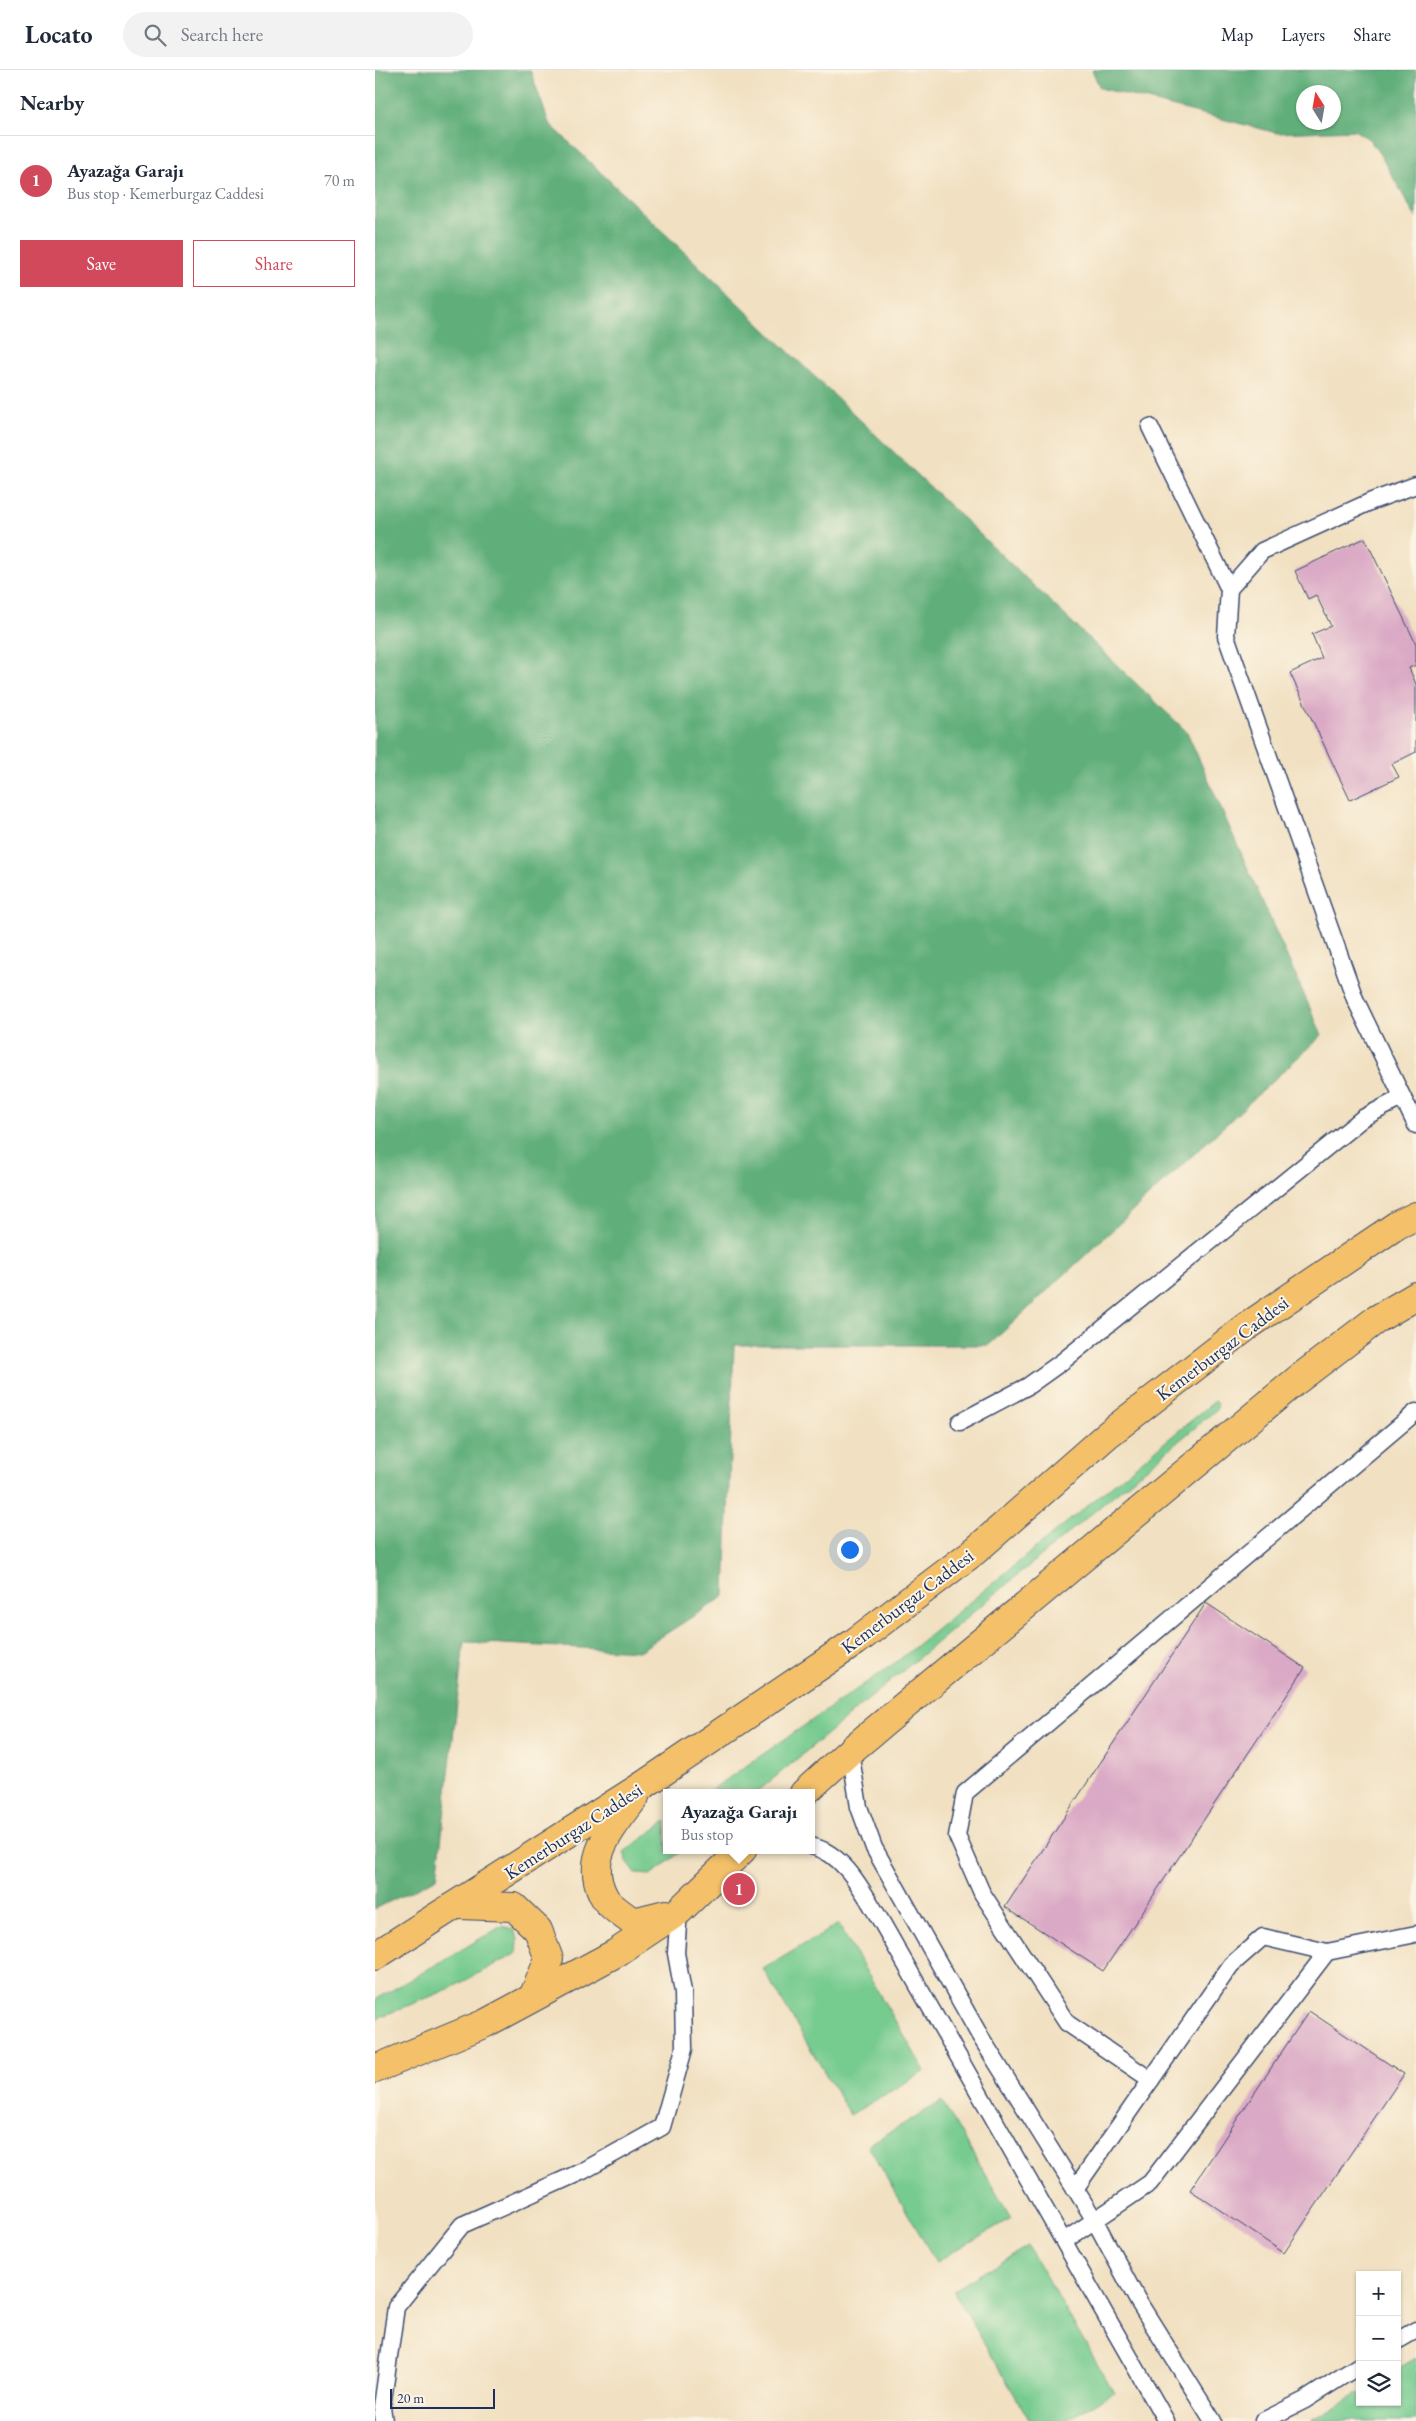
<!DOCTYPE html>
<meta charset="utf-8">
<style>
body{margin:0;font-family:"EB Garamond",serif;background:#f2f2f3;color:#1f2937}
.controls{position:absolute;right:15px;bottom:15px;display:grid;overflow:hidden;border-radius:0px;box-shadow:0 1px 4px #0004}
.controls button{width:45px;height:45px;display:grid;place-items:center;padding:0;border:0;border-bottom:1px solid #e0e1e3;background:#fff;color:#1f2937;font:25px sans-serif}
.compass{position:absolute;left:921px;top:15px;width:45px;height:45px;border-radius:50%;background:#fff;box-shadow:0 1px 4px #0004;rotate:349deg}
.scale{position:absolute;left:15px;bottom:12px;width:105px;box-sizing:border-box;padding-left:5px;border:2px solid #1b2f5e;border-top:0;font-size:14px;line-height:18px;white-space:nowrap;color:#1b2f5e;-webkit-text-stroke:4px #fcf5e5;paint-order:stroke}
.you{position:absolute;left:474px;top:1479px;width:18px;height:18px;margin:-12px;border:4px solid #fff;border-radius:50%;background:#1a73e8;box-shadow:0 0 0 8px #1a73e833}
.badge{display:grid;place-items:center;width:32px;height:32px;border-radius:50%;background:#d1495b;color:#fff;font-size:16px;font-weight:700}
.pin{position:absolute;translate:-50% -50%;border:2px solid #fff;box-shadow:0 1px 5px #0006}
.popup{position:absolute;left:288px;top:1719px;width:152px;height:65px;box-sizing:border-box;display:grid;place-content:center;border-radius:0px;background:#fff;filter:drop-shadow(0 1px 4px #0005);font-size:16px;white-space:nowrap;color:#747a83}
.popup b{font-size:19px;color:#1f2937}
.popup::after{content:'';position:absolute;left:50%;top:100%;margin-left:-10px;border:10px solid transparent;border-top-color:#fff}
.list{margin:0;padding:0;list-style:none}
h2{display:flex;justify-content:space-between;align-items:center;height:65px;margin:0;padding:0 20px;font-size:21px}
h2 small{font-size:16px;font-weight:400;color:#747a83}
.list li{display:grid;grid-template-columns:32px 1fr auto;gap:15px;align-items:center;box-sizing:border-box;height:90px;padding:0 20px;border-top:1px solid #e0e1e3}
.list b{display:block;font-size:19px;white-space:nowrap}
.list p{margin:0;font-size:16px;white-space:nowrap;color:#747a83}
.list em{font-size:16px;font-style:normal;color:#747a83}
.actions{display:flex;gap:10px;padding:15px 20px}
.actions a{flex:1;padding:11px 0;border:1px solid #d1495b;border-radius:0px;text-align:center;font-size:18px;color:#d1495b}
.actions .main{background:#d1495b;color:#fff}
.icon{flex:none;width:28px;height:28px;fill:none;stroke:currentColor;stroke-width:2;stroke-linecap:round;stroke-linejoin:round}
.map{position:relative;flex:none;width:1041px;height:2351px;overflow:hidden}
header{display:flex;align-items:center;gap:30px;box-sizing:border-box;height:70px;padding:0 25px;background:#fff;border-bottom:1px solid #e0e1e3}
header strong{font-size:24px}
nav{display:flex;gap:28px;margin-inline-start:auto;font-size:18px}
.search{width:350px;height:45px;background:#f2f2f3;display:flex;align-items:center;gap:12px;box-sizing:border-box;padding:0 18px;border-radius:28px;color:#747a83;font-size:19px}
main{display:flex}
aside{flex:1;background:#fff}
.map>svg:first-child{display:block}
.green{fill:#76cb8f;stroke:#487d76}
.forest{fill:#60af7a;stroke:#3e6f6c;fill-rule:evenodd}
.building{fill:#daa9c5}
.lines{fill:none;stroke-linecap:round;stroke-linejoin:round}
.service-casing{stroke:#3b4a6d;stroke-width:19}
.primary-casing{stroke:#3b4a6d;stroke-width:30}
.service{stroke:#fff;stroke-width:16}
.primary{stroke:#f4c16a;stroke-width:28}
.labels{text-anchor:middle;stroke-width:4;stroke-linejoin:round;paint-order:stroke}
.street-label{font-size:19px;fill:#1b2f5e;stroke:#fcf5e5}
</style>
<header>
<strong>Locato</strong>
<div class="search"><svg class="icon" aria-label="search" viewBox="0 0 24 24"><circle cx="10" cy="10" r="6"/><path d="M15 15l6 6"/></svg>Search here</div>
<nav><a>Map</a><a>Layers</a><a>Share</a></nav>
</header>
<main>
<aside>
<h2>Nearby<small></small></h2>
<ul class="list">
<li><span class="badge">1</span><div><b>Ayazağa Garajı</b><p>Bus stop · Kemerburgaz Caddesi</p></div><em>70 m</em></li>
</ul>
<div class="actions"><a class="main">Save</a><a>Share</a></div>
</aside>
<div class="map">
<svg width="1041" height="2351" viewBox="0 0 1041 2351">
<rect width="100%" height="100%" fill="#fcf5e5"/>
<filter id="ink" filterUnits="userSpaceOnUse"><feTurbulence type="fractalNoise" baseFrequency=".02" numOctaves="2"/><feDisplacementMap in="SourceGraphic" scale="10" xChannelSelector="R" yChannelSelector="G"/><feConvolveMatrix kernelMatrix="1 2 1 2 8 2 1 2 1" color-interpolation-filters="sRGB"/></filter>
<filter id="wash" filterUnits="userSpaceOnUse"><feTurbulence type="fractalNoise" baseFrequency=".0096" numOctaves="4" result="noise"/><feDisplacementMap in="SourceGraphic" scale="20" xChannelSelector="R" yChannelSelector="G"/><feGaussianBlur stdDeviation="1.12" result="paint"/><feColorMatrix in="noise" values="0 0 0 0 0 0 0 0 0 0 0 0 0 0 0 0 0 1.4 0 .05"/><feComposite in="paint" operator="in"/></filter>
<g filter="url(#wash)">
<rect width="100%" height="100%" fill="#f1e0c1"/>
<!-- green -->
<g class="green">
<polygon points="840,1331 843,1333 841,1340 381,1723 332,1723 524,1590"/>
<polygon points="291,1751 292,1780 308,1780 276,1805 261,1804 252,1792 249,1782"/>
<polygon points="463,1854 550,2001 475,2045 388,1899"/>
<polygon points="127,1856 138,1859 143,1869 142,1883 74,1919 0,1949 0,1930"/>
<polygon points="567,2031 636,2148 561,2192 493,2075"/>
<polygon points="653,2176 739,2322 690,2351 655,2351 578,2220"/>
<polygon points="1041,2288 1041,2351 937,2351 985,2323 985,2332 1022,2332 1022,2299"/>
</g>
<!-- forest -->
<g class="forest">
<polygon points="0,0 155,0 174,53 812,662 947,965 614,1275 359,1275 350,1526 264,1581 89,1572 62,1808 0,1839"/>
<path d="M717,0h324v148l-35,-62 -12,-17 -15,-9 -77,3 -177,-45zM928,22h30v30h-30z"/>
</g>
<g id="blocks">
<!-- building -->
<g class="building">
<polygon points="990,468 1041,574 1041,595 1034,598 1041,614 1041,682 1017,694 1024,707 975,730 915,603 947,588 937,564 956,556 941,525 933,529 920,501"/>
<polygon points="831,1533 930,1598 728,1901 630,1837"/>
<polygon points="934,1941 1029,2004 909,2183 815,2120"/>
</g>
</g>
</g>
<g filter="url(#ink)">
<use href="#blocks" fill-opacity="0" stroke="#3b4a6d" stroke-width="1"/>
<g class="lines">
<!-- service casing -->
<g class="service-casing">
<g id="service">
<polyline points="775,357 854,519"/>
<polyline points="1041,415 997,431 887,481 854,519 851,566 980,929 1041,1055"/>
<polyline points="585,1352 653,1316 688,1291 988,1048 1026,1028"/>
<polyline points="475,1681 484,1737 499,1778 605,1966 719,2149 763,2231 838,2351"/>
<path d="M436,1776c34,7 53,48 70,75l285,500"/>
<polyline points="776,2010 692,1953 607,1823 582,1766 590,1723 1041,1342"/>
<polyline points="700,2119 856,1895 888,1867 952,1882 1041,1864"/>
<polyline points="689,2171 775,2113 952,1882"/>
<polyline points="1022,2271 1041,2260"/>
<polyline points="9,2351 7,2337 21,2237 87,2155 208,2101 287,2057 309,1979 308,1922 301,1883 304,1841"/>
<polyline points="888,2351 930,2330 985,2295"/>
</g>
</g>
<!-- primary casing -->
<g class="primary-casing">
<g id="primary">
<polyline points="429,1723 475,1681 922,1310 1002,1249 1041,1226"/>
<path d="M260,1727c-23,32 -54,62 -29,103 6,8 19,16 27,22l32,-8"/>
<polyline points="84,1835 139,1837 163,1860 174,1889 158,1927"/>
<polyline points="0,1886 267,1716 480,1572 601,1480 732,1365 874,1255 1022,1155 1041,1146"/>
<polyline points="0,1999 111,1953 241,1883 304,1841 367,1780"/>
</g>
</g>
<!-- service -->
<use href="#service" class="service"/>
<!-- primary -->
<use href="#primary" class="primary"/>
</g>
</g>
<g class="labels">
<!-- street labels -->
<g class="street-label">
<text transform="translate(847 1278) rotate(-37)" y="7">Kemerburgaz Caddesi</text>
<text transform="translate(532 1531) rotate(-37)" y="7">Kemerburgaz Caddesi</text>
<text transform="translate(198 1761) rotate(-33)" y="7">Kemerburgaz Caddesi</text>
</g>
</g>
</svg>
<div class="controls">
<button>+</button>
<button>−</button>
<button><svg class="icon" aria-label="layers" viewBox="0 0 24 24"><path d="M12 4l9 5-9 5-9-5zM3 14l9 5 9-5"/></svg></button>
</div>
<svg class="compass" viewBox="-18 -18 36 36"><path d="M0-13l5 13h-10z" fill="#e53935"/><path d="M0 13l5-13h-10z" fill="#747a83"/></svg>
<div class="scale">20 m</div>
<div class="you"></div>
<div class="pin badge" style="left:364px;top:1819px">1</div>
<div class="popup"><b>Ayazağa Garajı</b>Bus stop</div>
</div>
</main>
